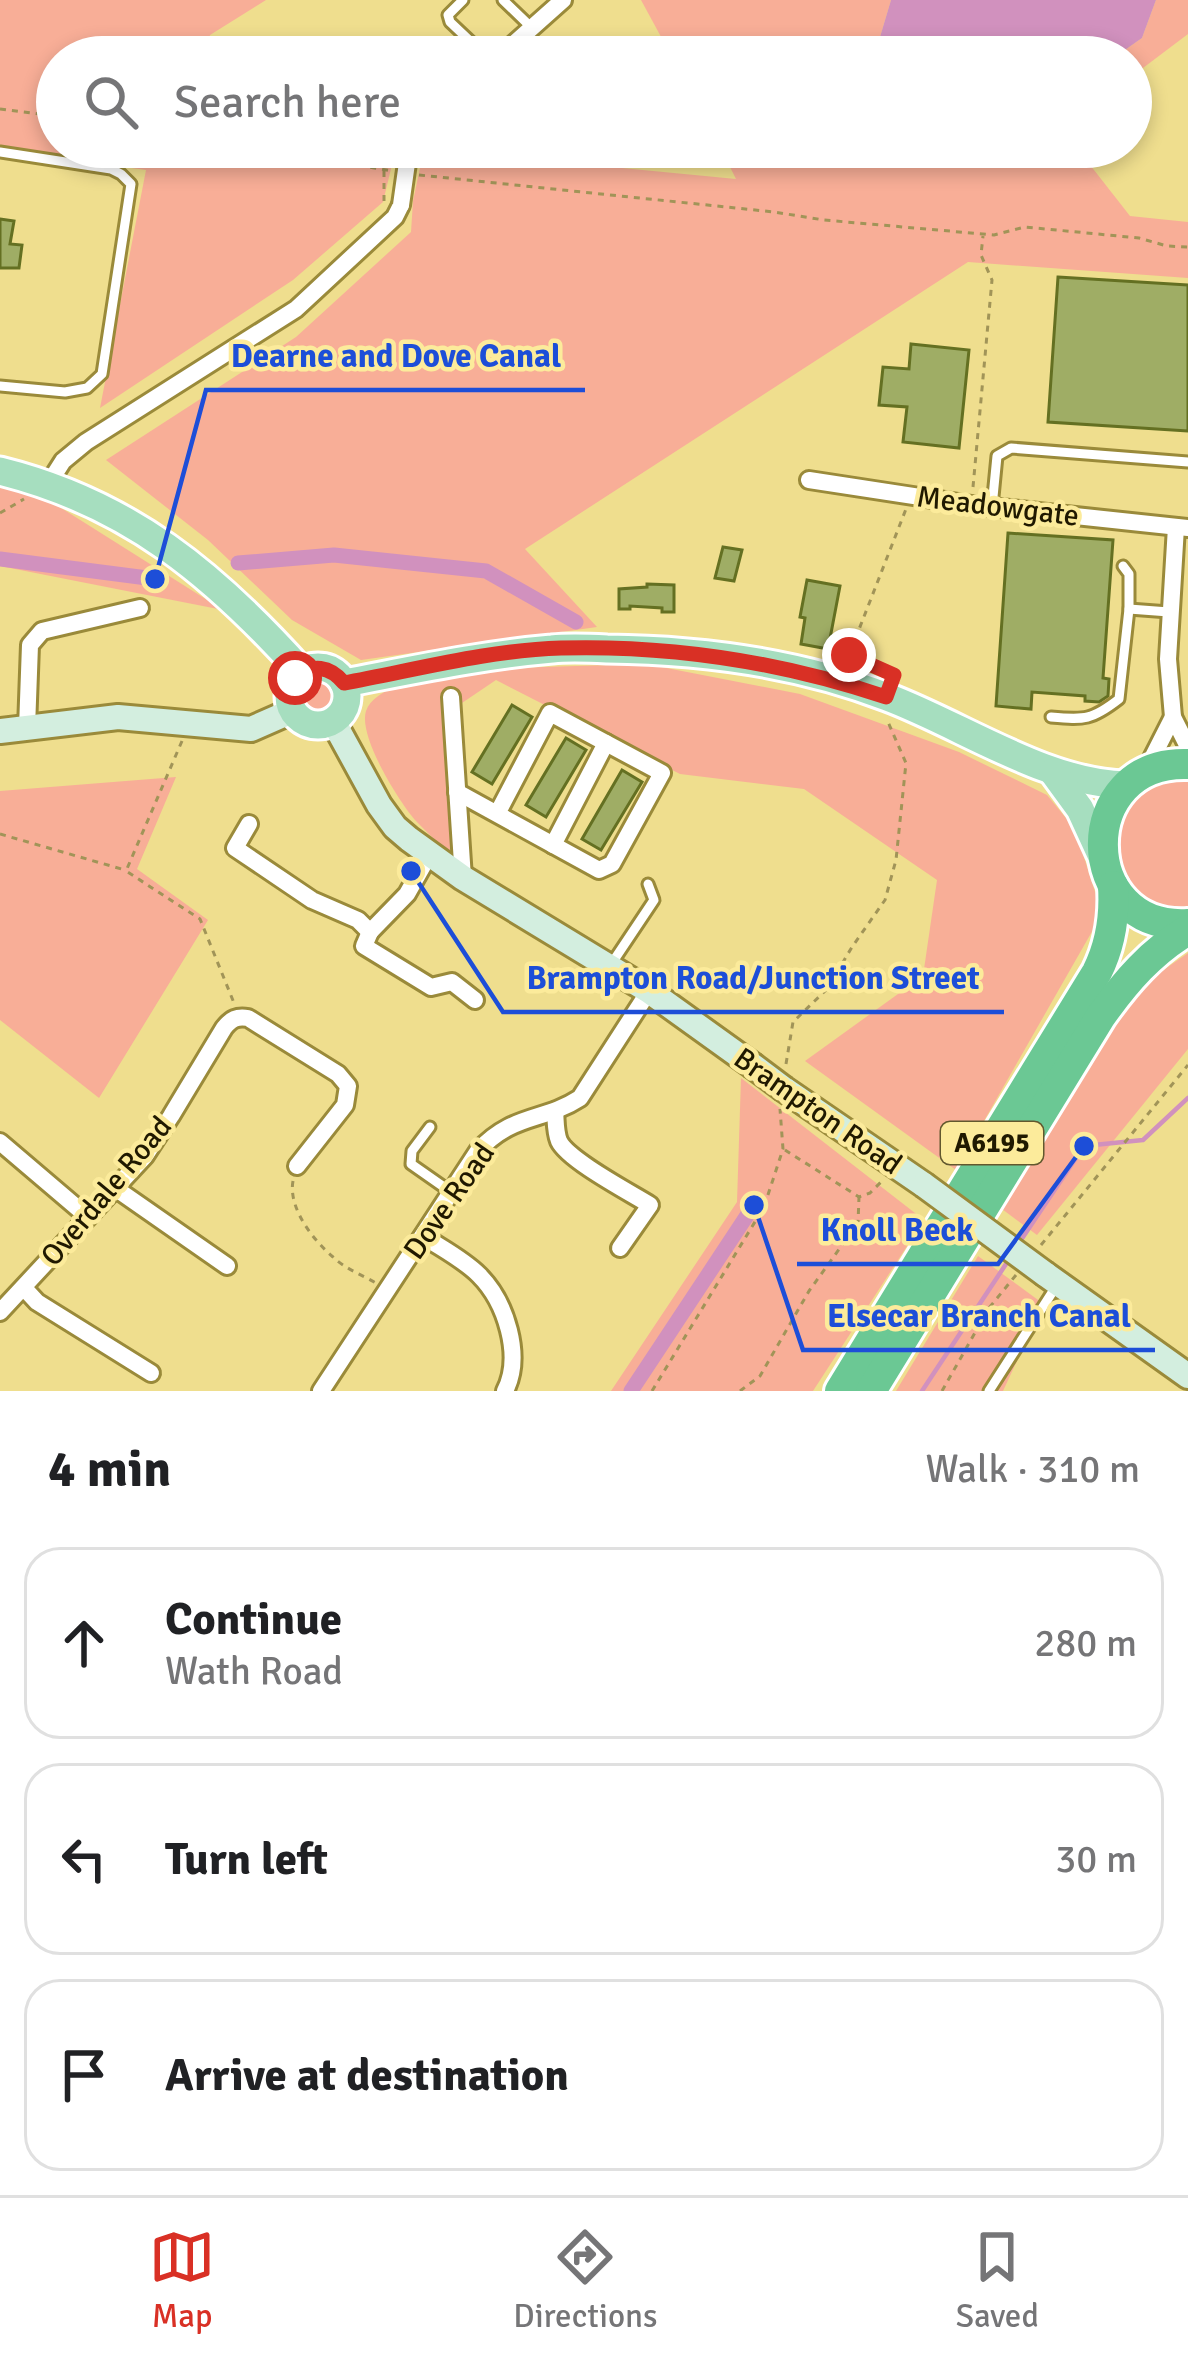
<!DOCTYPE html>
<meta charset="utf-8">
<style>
body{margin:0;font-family:Signika,sans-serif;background:#f6f6f6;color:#202124}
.stop{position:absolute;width:36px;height:36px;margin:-27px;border:9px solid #d93025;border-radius:50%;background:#fff}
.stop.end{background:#d93025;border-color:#fff;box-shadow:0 3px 12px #0008}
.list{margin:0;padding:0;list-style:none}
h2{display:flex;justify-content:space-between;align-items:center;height:156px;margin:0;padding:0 48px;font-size:51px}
h2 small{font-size:39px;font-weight:400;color:#757577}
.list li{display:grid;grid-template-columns:78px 1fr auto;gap:36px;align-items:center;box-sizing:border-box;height:192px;margin:0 24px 24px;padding:0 24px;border:3px solid #e0e0e0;border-radius:36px}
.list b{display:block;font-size:45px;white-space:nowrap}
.list p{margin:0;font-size:39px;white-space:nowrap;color:#757577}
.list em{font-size:39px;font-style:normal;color:#757577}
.icon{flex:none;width:66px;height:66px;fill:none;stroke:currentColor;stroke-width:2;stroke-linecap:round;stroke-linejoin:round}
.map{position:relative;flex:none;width:1188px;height:1391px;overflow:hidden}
.search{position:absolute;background:#fff;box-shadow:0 6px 18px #0003;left:36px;right:36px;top:36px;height:132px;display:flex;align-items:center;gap:30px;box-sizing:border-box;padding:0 42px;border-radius:66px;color:#757577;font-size:45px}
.sheet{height:804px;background:#fff}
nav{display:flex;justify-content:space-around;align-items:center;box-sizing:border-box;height:168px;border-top:3px solid #e0e0e0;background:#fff;font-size:33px;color:#757577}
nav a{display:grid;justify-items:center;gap:6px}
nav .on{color:#d93025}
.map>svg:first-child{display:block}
.green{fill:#f8ae97}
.water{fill:#d191be}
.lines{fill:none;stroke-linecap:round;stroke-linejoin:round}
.stream{stroke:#d191be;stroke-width:4.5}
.canal{stroke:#d191be;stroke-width:15}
.building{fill:#9fad65;stroke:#647022;stroke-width:3}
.lane-casing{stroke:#9a8a3a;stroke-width:15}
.street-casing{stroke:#9a8a3a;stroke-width:22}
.secondary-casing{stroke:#9a8a3a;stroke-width:30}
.primary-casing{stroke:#fff;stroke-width:33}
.highway-casing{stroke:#fff;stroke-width:36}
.path{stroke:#a19458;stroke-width:3;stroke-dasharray:6 6;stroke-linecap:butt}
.lane{stroke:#fff;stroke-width:9}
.street{stroke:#fff;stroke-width:16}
.secondary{stroke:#d3eedf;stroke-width:24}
.primary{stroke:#a6debf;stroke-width:27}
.highway{stroke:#6bc894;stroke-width:30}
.street-bridge-casing{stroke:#9a8a3a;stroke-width:22;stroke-linecap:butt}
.secondary-bridge-casing{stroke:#9a8a3a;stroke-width:30;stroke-linecap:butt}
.street-bridge{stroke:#fff;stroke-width:16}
.secondary-bridge{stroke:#d3eedf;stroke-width:24}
.route{stroke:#d93025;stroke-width:15}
.labels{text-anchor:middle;stroke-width:9;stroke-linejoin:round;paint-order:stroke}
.shield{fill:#fceb9b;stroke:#62582e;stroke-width:3}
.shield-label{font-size:27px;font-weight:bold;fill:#201900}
.street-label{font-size:30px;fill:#201900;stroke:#fceb9b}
.leader{fill:none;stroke:#1d4ed8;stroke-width:4.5}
.callout-dot{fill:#1d4ed8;stroke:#fceb9b;stroke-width:4.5}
.callout-label{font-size:33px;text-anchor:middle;font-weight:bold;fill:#1d4ed8;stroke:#fceb9b;stroke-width:9;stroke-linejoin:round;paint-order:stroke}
</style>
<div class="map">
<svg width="1188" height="1391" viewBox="0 0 1188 1391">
<rect width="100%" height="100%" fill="#efde8e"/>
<!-- green -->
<g class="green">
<polygon points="0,0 266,0 210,35 205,57 57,57 57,147 396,148 383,202 293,280 100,408 146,170 0,150"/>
<polygon points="641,0 891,0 874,57 672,57"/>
<polygon points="1156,0 1188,0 1188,34 1131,77 1131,57 1115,57 1142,38"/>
<polygon points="720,147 1076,147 1130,216 1188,222 1188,278 968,262 525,549 597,627 361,660 292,620 208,540 106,460 296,337 411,232 413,201 424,149 736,179"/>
<polygon points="0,486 39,494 223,610 0,566"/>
<path d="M646,664l154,30 159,58 88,43 28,34 21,66 2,26 -142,249 -151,-109 118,-85 14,-96 -133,-91 -124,-15 -184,-94 -37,25 10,168c-18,-18 -37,-35 -54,-53 -17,-20 -57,-84 -49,-109 4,-12 17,-18 27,-24l111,-19z"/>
<circle cx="318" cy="696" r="20"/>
<polygon points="176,777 137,869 208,920 99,1098 0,1020 0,791"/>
<path d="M1188,778v132c-13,-1 -25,-1 -37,-7 -45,-24 -43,-93 0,-117 11,-6 25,-6 37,-8z"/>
<polygon points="1188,953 1188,1049 1037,1235 1002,1209 1139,987"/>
<polygon points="741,1078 924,1220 813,1391 611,1391 737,1202"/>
<polygon points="978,1256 1049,1308 1029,1335 1003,1391 896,1391"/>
</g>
<!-- water -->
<polygon class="water" points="891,0 1156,0 1142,38 1115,57 874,57"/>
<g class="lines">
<!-- stream -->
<g class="stream">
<polyline points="1017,1246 1084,1146 1143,1140 1188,1098"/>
<polyline points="922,1391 1008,1261"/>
</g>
<!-- canal -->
<g class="canal">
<polyline points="0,559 155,579"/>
<polyline points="238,563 334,555 486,571 576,622"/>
<polyline points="631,1391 754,1205"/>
</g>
</g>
<!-- building -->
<g class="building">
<polygon points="0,219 14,221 10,244 22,245 19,268 0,268"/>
<polygon points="1058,277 1188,285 1188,431 1048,422"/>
<polygon points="911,344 969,350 959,448 903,442 907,407 879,405 883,367 909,369"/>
<polygon points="1008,533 1113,540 1103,678 1109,679 1108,696 1099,702 1085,701 1085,696 1032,692 1031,709 996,706"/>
<polygon points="723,547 742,550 734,581 715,578"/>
<polygon points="807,580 840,586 828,649 801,644 805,618 800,617"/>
<polygon points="647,584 674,585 674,612 662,612 662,608 630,606 630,609 619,609 619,589 647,587"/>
<polygon points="512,705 532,717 492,784 472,772"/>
<polygon points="566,738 586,750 546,817 526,805"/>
<polygon points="622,770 642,782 601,850 582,839"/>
</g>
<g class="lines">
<!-- lane casing -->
<g class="lane-casing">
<g id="lane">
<polyline points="463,0 448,15 450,22 487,57"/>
<polyline points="503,0 531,27"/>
<polyline points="0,152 111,169 121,174 131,184 102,374 87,388 65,392 0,386"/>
<polyline points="992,507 997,456 1011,448 1188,462"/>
<polyline points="1129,609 1169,612"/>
<path d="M1051,717c34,3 41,3 68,-18l10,-90v-35l-6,-8"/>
<polyline points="612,963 654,900 648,884"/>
<polyline points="430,1127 412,1151 411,1164 451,1192"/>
<polyline points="989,1391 1055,1288"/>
</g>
</g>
<!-- street casing -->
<g class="street-casing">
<g id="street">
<polyline points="499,57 563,0"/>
<polyline points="809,480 972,505 1188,528"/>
<polyline points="49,483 63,461 86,442 296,309 395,217 401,205"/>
<polyline points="1176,527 1168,659 1173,717 1188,747"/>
<polyline points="451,697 463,878"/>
<polyline points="27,728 30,645 42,631 140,608"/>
<polyline points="1146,770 1173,717"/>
<polyline points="457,792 599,870 612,864 662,773 550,713 497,814"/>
<polyline points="249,824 235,848 312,900 358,920 370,932"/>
<polyline points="553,845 606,743"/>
<polyline points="370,932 364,946 431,987 452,982 475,1000"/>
<polyline points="370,932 407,894 429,855"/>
<path d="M555,1111c1,9 0,20 4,30 9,19 70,51 91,64l-30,43"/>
<polyline points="0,1142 88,1217"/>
<polyline points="115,1188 227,1266"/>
<path d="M423,1236c18,12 40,23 56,39 27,27 44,81 26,116"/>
<polyline points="24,1288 37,1302 151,1373"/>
<path d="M0,1312l145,-156 26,-40 53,-88c7,-9 13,-12 24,-10l90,56 10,12 -3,19 -48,61"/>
<path d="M321,1391l157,-240c35,-38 65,-29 102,-53l69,-107"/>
</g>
</g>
<!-- secondary casing -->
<g class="secondary-casing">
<g id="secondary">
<polyline points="333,721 379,805 395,827 409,839 463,878 649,991 752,1065"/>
<polyline points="0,731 118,717 251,729 292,711"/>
<polyline points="784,1089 924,1185"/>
<polyline points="1045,1274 1188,1376"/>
</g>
</g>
<!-- primary casing -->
<g class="primary-casing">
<g id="primary">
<path d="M0,471c129,32 215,104 302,201"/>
<circle cx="318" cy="696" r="29"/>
<path d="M344,683c69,-13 138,-28 208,-34 18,-2 37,-1 55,0 94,1 192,14 280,48 75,28 159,87 240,88"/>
<polyline points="1053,772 1080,809 1102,857"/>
</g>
</g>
<!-- highway casing -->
<g class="highway-casing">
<g id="highway">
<path d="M1188,764c-115,-4 -112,167 0,160"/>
<path d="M840,1391l257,-419c14,-28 18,-55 16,-86"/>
<path d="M871,1391l230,-375c25,-35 50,-64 87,-86"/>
</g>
</g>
<!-- path -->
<g class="path">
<polyline points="0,109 57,116"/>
<polyline points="252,147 392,171"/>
<polyline points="384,171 384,204"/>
<polyline points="419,175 774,212 824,220 994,235 1025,227 1139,238 1167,246 1188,247"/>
<polyline points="973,487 992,280 981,255 983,236"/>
<polyline points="0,513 24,499"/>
<polyline points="892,680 894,675 849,655 906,509"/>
<polyline points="182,741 126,871 200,919 234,1003"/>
<polyline points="0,834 125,870"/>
<polyline points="786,1064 793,1022 827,989 852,947 885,900 896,860 906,763 888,722"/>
<polyline points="785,1150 859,1197 870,1193 882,1181"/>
<path d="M293,1181c-5,27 20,59 40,76 11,11 29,18 43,26"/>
<polyline points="1041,1245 1188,1065"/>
<polyline points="652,1391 764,1207 783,1149 780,1109"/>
<polyline points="740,1391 760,1376 809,1291 858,1223 859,1197"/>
<polyline points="942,1391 989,1308 1016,1275"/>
</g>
<!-- lane -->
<use href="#lane" class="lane"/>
<!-- street -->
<use href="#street" class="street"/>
<!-- secondary -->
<use href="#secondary" class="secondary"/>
<!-- primary -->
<use href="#primary" class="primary"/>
<!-- highway -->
<use href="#highway" class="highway"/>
<!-- street-bridge casing -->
<g class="street-bridge-casing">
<polyline id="street-bridge" points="401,205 408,156"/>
</g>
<!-- secondary-bridge casing -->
<g class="secondary-bridge-casing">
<g id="secondary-bridge">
<polyline points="752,1065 784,1089"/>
<polyline points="924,1185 1045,1274"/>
</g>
</g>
<!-- street-bridge -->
<use href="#street-bridge" class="street-bridge"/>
<!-- secondary-bridge -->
<use href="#secondary-bridge" class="secondary-bridge"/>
</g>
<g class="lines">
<!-- route -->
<path class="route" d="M295,678c17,-15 35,-12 49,5 71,-13 145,-33 217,-35 112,-3 220,14 325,49l8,-22 -45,-20"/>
</g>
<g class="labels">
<!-- shield labels -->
<rect class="shield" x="941" y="1122" width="102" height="42" rx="9"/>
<g class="shield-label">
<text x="992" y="1152">A6195</text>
</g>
<!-- street labels -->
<g class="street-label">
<text transform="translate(998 506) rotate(7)" y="10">Meadowgate</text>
<text transform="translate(818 1111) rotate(35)" y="10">Brampton Road</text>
<text transform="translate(106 1191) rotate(-50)" y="10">Overdale Road</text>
<text transform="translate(449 1201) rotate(-55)" y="10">Dove Road</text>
</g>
</g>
<!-- callouts -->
<path class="leader" d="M155 579L206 390H585M411 871L503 1012H1004M1084 1146L998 1264H797M754 1205L803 1350H1155"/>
<g class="callout-dot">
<circle cx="155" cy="579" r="12"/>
<circle cx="411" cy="871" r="12"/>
<circle cx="1084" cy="1146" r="12"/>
<circle cx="754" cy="1205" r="12"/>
</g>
<g class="callout-label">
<text x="396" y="367">Dearne and Dove Canal</text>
<text x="753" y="989">Brampton Road/Junction Street</text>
<text x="897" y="1241">Knoll Beck</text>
<text x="979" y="1327">Elsecar Branch Canal</text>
</g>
</svg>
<div class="stop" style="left:295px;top:678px"></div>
<div class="stop end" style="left:849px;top:655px"></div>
<div class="search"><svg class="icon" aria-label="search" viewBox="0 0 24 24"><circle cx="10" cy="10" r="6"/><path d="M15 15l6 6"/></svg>Search here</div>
</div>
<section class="sheet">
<h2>4 min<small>Walk · 310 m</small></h2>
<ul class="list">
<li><svg class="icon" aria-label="ahead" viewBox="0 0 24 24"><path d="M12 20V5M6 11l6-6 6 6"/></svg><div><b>Continue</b><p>Wath Road</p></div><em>280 m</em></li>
<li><svg class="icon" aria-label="left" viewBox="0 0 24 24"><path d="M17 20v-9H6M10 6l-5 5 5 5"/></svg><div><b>Turn left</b></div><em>30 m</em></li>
<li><svg class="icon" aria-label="arrive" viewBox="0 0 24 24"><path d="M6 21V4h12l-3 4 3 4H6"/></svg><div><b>Arrive at destination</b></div></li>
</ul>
</section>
<nav>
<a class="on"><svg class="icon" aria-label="map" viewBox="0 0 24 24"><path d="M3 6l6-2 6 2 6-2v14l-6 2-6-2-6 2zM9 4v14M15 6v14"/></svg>Map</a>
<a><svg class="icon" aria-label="directions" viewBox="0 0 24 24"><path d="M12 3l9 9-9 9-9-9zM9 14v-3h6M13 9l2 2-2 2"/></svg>Directions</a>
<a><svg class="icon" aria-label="saved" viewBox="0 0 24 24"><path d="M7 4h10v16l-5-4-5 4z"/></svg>Saved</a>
</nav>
